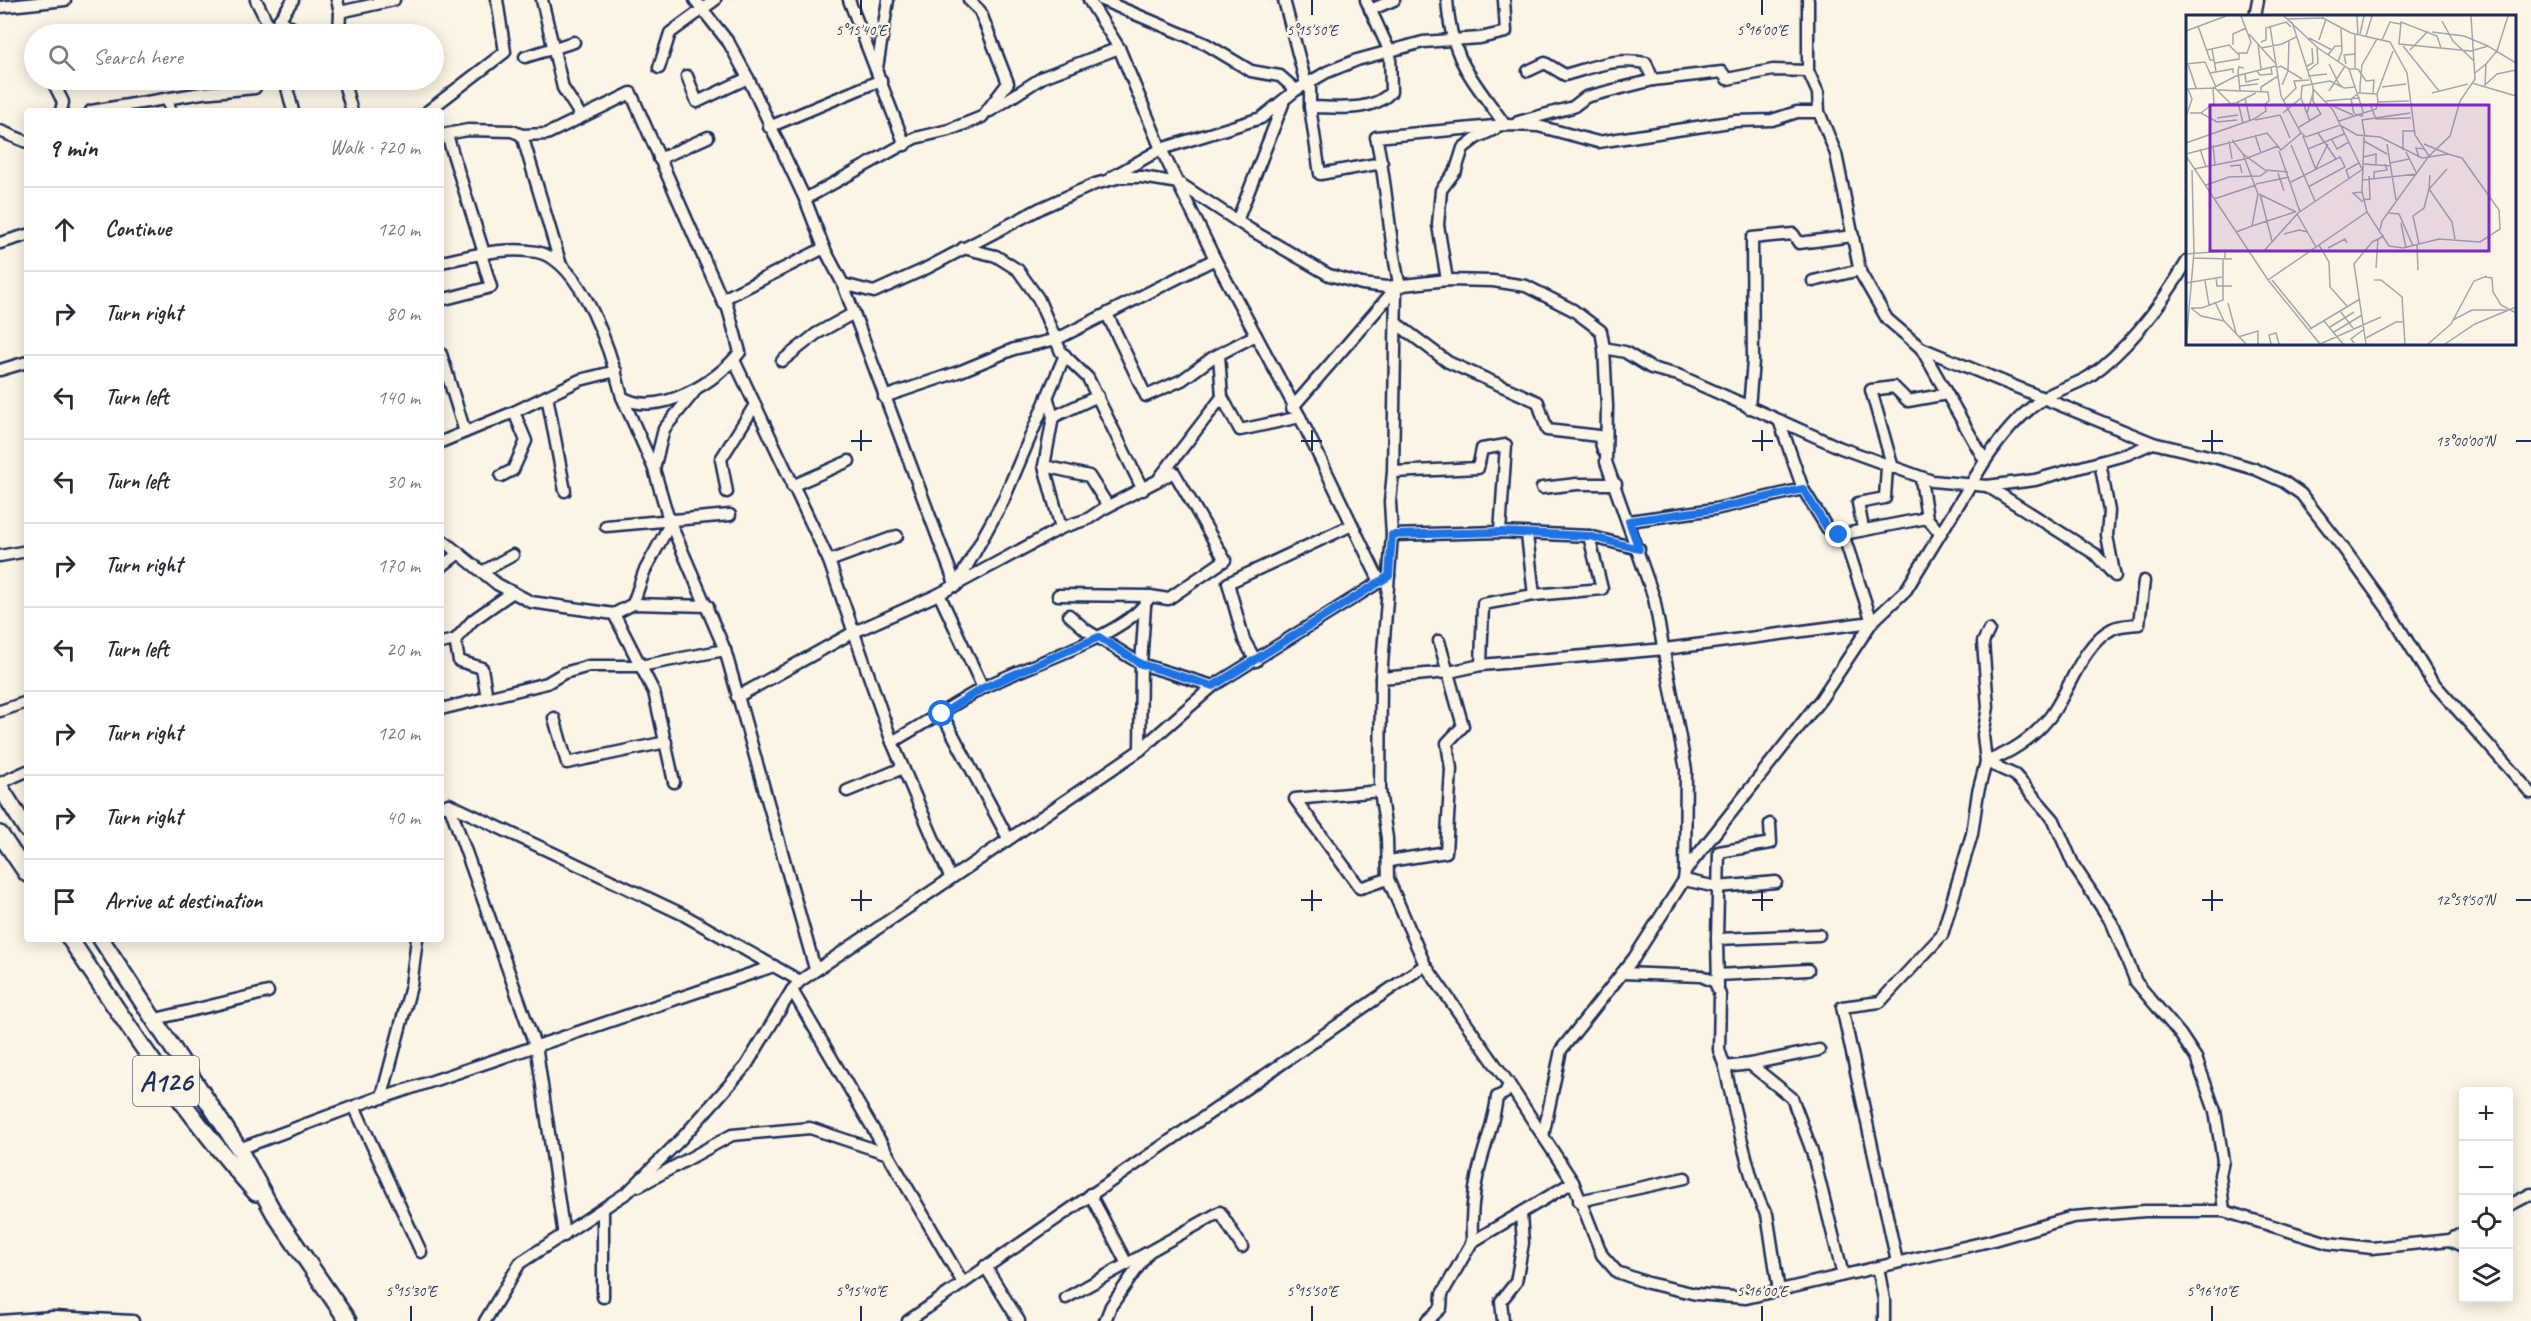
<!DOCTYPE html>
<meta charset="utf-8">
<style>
body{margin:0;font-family:Caveat,sans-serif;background:#f7f7f7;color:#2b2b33}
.controls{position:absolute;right:18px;bottom:18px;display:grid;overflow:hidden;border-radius:6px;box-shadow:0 3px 15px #0003}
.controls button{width:54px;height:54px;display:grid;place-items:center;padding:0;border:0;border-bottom:2px solid #e1e1e2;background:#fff;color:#2b2b33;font:30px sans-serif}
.stop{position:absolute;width:18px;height:18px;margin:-14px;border:4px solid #1a73e8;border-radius:50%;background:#fff}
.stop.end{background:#1a73e8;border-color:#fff;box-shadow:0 2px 6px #0008}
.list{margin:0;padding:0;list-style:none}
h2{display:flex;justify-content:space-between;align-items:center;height:78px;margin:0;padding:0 24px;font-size:26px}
h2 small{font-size:20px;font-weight:400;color:#7c7c81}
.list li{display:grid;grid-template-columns:39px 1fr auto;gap:18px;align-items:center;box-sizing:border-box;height:84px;padding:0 24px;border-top:2px solid #e1e1e2}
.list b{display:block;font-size:22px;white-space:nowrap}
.list em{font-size:20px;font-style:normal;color:#7c7c81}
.icon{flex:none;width:33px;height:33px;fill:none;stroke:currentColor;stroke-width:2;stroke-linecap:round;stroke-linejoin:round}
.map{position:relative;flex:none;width:2531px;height:1321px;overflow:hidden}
.search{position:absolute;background:#fff;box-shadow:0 3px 15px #0003;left:24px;top:24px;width:420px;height:66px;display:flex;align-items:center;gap:15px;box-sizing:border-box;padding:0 21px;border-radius:33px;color:#7c7c81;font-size:22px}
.panel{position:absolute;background:#fff;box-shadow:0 3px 15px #0003;left:24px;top:108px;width:420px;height:834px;border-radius:6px}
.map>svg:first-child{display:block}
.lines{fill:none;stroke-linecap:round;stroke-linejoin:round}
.minor-casing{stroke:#1b2f5e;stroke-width:15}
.highway-casing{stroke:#1b2f5e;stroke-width:20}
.minor{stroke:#fcf5e5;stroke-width:10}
.highway{stroke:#fcf5e5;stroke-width:15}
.route{stroke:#1a73e8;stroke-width:8}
.ticks{fill:none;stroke:#1b2f5e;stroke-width:2}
.labels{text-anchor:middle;stroke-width:5;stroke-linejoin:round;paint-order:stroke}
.shield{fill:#fcf5e5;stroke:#5e6a86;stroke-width:1.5}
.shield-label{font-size:28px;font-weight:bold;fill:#1b2f5e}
.inset-road{fill:none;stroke:#a2a6af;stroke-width:1.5}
.view{fill:#7b2cbf;fill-opacity:0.15;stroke:#7b2cbf;stroke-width:3}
.inset-edge{fill:none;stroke:#1b2f5e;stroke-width:3}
.ticks-label{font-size:15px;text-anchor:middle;fill:#1b2f5e;stroke:#fcf5e5;stroke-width:5;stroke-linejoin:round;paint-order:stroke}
</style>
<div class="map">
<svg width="2531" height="1321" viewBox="0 0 2531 1321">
<rect width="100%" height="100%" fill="#fcf5e5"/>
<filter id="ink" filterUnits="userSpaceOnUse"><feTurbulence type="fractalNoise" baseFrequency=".0167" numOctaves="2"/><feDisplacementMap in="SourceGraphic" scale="12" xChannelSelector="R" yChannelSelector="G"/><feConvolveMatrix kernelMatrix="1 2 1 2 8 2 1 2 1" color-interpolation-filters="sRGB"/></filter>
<g filter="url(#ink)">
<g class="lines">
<!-- minor casing -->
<g class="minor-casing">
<g id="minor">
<polyline points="256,0 273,34"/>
<polyline points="337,0 340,12 339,34"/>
<polyline points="542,0 563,88 581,116"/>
<polyline points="695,0 729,43 748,78 805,199 824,248"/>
<polyline points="849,0 905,145"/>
<polyline points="1089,0 1119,48 1161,149 1215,259 1300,417 1380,582"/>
<polyline points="1102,0 1206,44 1251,71 1280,76 1296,90"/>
<polyline points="1284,0 1306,84"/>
<path d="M1447,0c4,61 25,78 58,125"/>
<polyline points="1808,0 1808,71 1818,93 1819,112 1836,154 1860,272 1887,319 1921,348 2153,443"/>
<polyline points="0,7 65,0"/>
<polyline points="1370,10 1394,0"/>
<polyline points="340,12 394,0"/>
<polyline points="2255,16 2258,0"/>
<polyline points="279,20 302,34"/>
<polyline points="272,30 293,0"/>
<polyline points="525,57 574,42"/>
<polyline points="659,68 670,33 715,0"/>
<polyline points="877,68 888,0"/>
<path d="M1528,71l17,-8 20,12c28,-8 51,-18 81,-12l7,17"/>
<polyline points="687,76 697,102 748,78"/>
<polyline points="52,80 63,102 61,111"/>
<polyline points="285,80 293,111"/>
<polyline points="343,80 352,111"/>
<path d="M1310,82v25c26,0 62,6 81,-15l-1,-40 -24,-52"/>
<polyline points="168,99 170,111"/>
<polyline points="1310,107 1320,174 1382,163"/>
<polyline points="91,111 202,93 255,88"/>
<polyline points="428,111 505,52 497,0"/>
<polyline points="990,111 1043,77 1119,48"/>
<polyline points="1518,122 1573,107 1586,97 1653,80 1722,72 1727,79 1773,70 1808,71"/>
<polyline points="769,127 881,80"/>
<polyline points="0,131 27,142"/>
<polyline points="441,135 468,130 512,131 522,135 547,134 631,93 724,304"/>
<polyline points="447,135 484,253"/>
<polyline points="522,135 560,262"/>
<polyline points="659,159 708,137"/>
<polyline points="1112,177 1161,149 1261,118 1296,90 1327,72 1357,60 1423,42 1480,38 1506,32 1504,0"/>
<polyline points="805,199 915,138 949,130 982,117 1008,83 980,11 969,0"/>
<polyline points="1237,221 1283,104"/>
<polyline points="0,243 27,235"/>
<polyline points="963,248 996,256 1018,270 1038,298 1061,352 1088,378 1143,490"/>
<path d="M441,262c31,-6 64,-16 96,-10 46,9 75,104 85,145 36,22 96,-16 118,-45l-15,-54 99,-50 19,36 31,8 51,-23 116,-61 54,-24 26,-7h21l37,6 72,47 78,45 33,9 24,3 61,-7 46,1 33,5 47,24 28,21 3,17 21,4 26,16 27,7 163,73 91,33 55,5 48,-6 93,-26 25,-11 64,15 38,11 29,13 17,12 43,55 45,62 42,69 100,113"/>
<polyline points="1447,280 1438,225 1441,190 1456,170 1463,148 1476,138 1495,129"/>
<polyline points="1813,281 1860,270"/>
<polyline points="843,284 956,586"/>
<path d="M1400,287c-12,-50 -12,-100 -24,-150l129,-12 33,1 60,16 138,-21 36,-1 25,-8h22"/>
<polyline points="1396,288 1393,472 1390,502 1392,535 1381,678 1380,791 1387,838 1388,879 1425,965"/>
<polyline points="441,300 491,287 481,254"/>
<polyline points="1107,314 1146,396 1182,380 1212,358 1256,335"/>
<polyline points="1396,323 1448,362 1538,402 1547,430 1599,436 1603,450"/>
<polyline points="1604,348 1607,406 1606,462 1654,598 1686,770 1685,871"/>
<polyline points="441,354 465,432"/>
<polyline points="1219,355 1222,397 1240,430 1300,417"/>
<polyline points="734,360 829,561 892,742 950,877"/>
<polyline points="782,361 816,334 854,313"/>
<polyline points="0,370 27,362"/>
<polyline points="547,396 565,491"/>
<polyline points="1047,396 1053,417 1044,466 1061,528"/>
<polyline points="622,397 654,469 669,520 725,650 815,969"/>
<polyline points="884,397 961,371 1014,349 1057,339 1215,259"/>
<polyline points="1292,408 1396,288"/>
<polyline points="1749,408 1753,361 1752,238 1793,234 1799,243 1853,236"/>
<polyline points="1053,417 1098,396"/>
<polyline points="1779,420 1803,489 1827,528 1844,537 1872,622"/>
<polyline points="441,442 514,412 580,380 616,371"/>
<path d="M1985,461c17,-25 34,-46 59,-63 14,-9 32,-13 46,-22 40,-28 73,-74 98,-116"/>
<polyline points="2100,462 2109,511 2107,536 2114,573"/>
<polyline points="1044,466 1089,476 1108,506"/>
<polyline points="1893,468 1871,390 1894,387 1908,401 1947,394"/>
<polyline points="654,469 664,429 695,391"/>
<polyline points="1393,472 1478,468 1482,449 1506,445 1500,532"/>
<polyline points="501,476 513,470 526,441 514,412"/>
<polyline points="1160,477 1222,397"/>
<polyline points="1921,479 1927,518 1940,533"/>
<polyline points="792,486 849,461"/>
<polyline points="1987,486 2095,554 2115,576"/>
<polyline points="1542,488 1577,484 1616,484"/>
<polyline points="727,492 721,459 755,405"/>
<polyline points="1629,521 1715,509 1803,489"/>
<polyline points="606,526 730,515"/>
<polyline points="1863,528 1858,503 1885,498 1887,467"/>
<polyline points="1392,535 1500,532 1589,536 1639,549"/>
<polyline points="1527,535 1534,595"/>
<polyline points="1839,535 1927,518"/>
<polyline points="441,539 497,584 531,602 614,614 633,604 708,606"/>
<polyline points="0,556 27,551"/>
<polyline points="829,561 897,536"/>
<polyline points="441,567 459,553"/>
<polyline points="482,572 513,555"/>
<polyline points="956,586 1003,501 1065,355"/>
<polyline points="939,594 983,688"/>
<polyline points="1058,595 1150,596"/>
<polyline points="633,604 644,572 671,522"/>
<polyline points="614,614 654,692 674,782"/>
<polyline points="1069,615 1086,630 1141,664 1213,686"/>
<polyline points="1989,630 1983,642 1988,707 1983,735 1986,762 2015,775 2054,820 2074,866 2112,923 2136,982 2180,1034 2196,1058 2215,1111 2223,1161 2220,1175 2224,1211"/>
<polyline points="455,640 459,661 482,668 487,698"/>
<polyline points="441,643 455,640 473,620 513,592"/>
<polyline points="1256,661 1244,640 1228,583 1350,526"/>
<polyline points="1481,665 1483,604 1534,595 1602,589 1589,536"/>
<polyline points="1381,678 1449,672 1481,665 1665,649 1872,622"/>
<path d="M737,697l115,-64 87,-39 122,-66 27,-9 15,-10 71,-37 51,88 -57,39 -18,-3c-18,39 -128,70 -167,92 -31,17 -61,37 -91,54"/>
<polyline points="441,709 547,683 564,673 589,666 640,666 725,650"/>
<polyline points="0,711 27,702"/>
<polyline points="942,714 1008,838"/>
<polyline points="554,718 567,763 666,742"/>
<polyline points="1140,750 1141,664 1145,606"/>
<polyline points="0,783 27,771"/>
<polyline points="847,791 903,768"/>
<polyline points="1380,791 1295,799 1360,888 1388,879"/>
<polyline points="449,804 537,1051 564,1236"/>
<polyline points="441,807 449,804 682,914 800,981"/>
<polyline points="1389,861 1446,852 1451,769 1447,743 1463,726 1439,641"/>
<polyline points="1684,880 1717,887 1776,882"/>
<polyline points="1717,939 1719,852 1771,843 1770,824"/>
<polyline points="1622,973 1701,976 1715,982 1720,995 1719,1050 1725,1067 1750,1064 1792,1098 1812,1151 1843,1275"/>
<polyline points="1718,975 1808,970"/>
<polyline points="1718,986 1717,939 1819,935"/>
<polyline points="792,990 963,1283"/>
<polyline points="156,1019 268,992"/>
<polyline points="1750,1064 1819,1050"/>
<path d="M1725,1067c5,24 29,136 42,147l12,77"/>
<polyline points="379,1099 774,966"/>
<polyline points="355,1108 421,1252"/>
<polyline points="1543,1136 1561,1050 1634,958 1684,880 1685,871 1821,699 1872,622 1906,590 1985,461 1921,348"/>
<polyline points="239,1149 382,1096 411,986 417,939"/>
<polyline points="639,1186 732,1135 810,1128 885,1153"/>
<polyline points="1090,1194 1127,1264"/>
<polyline points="1579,1201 1685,1178"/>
<polyline points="2508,1206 2531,1194"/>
<polyline points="603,1211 603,1297"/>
<polyline points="2450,1240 2464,1247"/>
<path d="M1472,1242c-1,-22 1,-47 6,-69 6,-26 16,-49 19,-76l8,-4 4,-9"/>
<path d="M1897,1262l-55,-255 38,-5 62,-67 30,-101 6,-42 8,-30c25,-10 45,-22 63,-44 20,-25 32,-73 63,-89 7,-4 19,-4 27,-5l5,-43"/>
<polyline points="985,1266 1019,1321"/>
<polyline points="1878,1267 1884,1300 1884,1321"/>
<polyline points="1066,1298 1220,1212 1242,1247"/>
<polyline points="0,1321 53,1317 133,1321"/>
<polyline points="485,1321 520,1263 628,1192 683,1137 746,1066 792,990 800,981 1140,750 1213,686 1389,576"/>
<polyline points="908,1321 1425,965 1509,1084 1573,1182 1602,1255 1617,1272 1648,1283 1696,1294 1746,1298 1990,1241 2073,1217 2145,1211 2224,1211 2328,1243 2372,1248 2450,1240 2464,1232"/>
<polyline points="1105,1321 1111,1306 1148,1253"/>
<polyline points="1427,1321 1441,1308 1442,1294 1472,1242 1573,1182"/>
<polyline points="1503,1321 1501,1301 1516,1282 1523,1243 1521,1214"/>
</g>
</g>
<!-- highway casing -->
<g class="highway-casing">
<g id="highway">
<polyline points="0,787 27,830"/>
<polyline points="0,834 27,874"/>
<path d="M70,939c58,88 116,175 186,254"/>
<polyline points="101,939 239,1149 274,1213 348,1321"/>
</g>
</g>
<!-- minor -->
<use href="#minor" class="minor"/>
<!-- highway -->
<use href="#highway" class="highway"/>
</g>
</g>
<g class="lines" filter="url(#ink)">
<!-- route -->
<polyline class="route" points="942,714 983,688 1099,637 1141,664 1213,686 1389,576 1392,535 1500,532 1589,536 1639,549 1629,521 1715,509 1803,489 1827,528 1839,535"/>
</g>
<!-- ticks -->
<path class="ticks" d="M861,0v15M1312,0v15M1762,0v15M861,430v21M1312,430v21M1762,430v21M2212,430v21M851,441h21M1301,441h21M1752,441h21M2202,441h21M2516,441h15M861,890v21M1312,890v21M1762,890v21M2212,890v21M851,900h21M1301,900h21M1752,900h21M2202,900h21M2516,900h15M411,1306v15M861,1306v15M1312,1306v15M1762,1306v15M2212,1306v15"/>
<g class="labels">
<!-- shield labels -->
<rect class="shield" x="133" y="1056" width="66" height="50" rx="4.5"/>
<g class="shield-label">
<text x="166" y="1091">A126</text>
</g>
</g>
<!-- overview -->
<g transform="translate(2186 15)">
<rect width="330" height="330" fill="#fcf5e5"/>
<path class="inset-road" d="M98,1l34,32 31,21 14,42 -1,5 -7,-2M171,1l1,19M101,4l36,-1 28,15 39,9 17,31 8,62 14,21 -47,65 -2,9M256,6l11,20 21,20M106,7l21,65v14l8,13 -22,13M12,11l12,34h4M84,11l11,70 20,37M0,16l40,-15M246,17l32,4 24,10M63,19l26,29M174,19l4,-18M169,20v33M180,21l6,-20M123,23l23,12M133,25l7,-21M196,25l8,-18 10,2M75,27l5,-2v-12l20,-6 5,5M72,29l3,25M47,30v-11l13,-6M217,31l36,45M75,33l21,-4 14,-7M255,33l-4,-12 -36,-14 -2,22 72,7 17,-5 28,17M26,34l4,22M21,35l22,-5 9,9M224,35l18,-19M142,40l7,-9h7M19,47l11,25M152,47l4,-11 -1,-22M29,48l24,-4v-6h8l4,-11 -10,-26M0,49l19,-2M2,49l8,24M143,49l10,20 5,4 12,-1M160,49l-2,-9 12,-1M300,49l11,-13 11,-35M121,51l6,-3 -1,-15M90,53l5,-2 21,13M163,54h9l8,12 8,-1 -1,13M71,56l3,4 12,-1 -1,-7M122,56l10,-8 -1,-16M24,58l23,-4v4M289,58l11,-9 -1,21 12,-11 19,-4M59,59l1,8 13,-3M122,61l19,-2M286,68l44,13M96,70l6,-14 1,-31M54,71l18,-2M196,72l24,-3M27,73l23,-12 40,-10M0,74l29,-1 15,15M54,76l-2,-20 1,-4 5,1M75,76v-4l17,-11M143,76l16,-25M246,78l36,-9M191,79l-17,-1v-7l2,-21 15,-26M59,83l5,23M98,85l12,-12 -2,-7 15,-1M140,86l34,-3M52,87l5,21M192,87l-1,-8 16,-43M184,89l6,15 35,-1M145,90l22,10M22,91l28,-3 20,-10M4,98h11l16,9 20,-2M15,98l13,-10 -1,-15M97,98l18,-15M121,98l7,-23 19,20 29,59M168,99l-3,-15 9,-7M0,102l6,-18 -4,-10M31,103l21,-3M69,105l25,-5 10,23M124,106l-9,-23 1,-12 28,-5 12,6M153,106l37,-12 2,-7 31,-1M132,118l18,26M69,120l6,18M117,121l13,34M178,122l-2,55 5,20M179,122l-3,-17 48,-7M46,125l11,14 22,16 23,2M146,125l5,9 12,-7M43,126l3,18M178,126l23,13M0,128l68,-24 12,-8 -1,-7 4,-3 -1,-9 -50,-2M201,129l9,56M238,129l24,10M27,130l2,21M105,130l24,56M14,134l6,18M122,134l36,-15M217,135v-19h11M93,136l21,61M220,137l11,22M0,139l81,-21 14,17 20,-17 5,4 34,-12 17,10 23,2 42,21 26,-4 14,4 37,52 1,19 -20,13 -41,-3 -36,9 -14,-2 -22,-34 -99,68M0,141l82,124 52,64M243,141l21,-20 10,-35 15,-22 -4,-63M178,142l12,-3v10M233,142l-3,-9 9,1M204,148l19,-4M178,149l27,2M44,151l10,-1 2,8M130,153l12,-24M8,154l51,-10 33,-13M92,158l6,18M244,160l-1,14 23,33 3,17M163,163l-3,-8 13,-7M188,163v-6l13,-2 -2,-6M176,165l55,-6M105,167l49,-25 5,10 -37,20M70,169l33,-7M20,170l23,-8 31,-1 7,-5M176,177l-9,1 10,9M73,179l37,18M74,179l12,47M28,184l42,-14M177,185l7,-1 -1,-23M203,198l10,1 14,32M111,199l19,33M215,208l5,25M66,211l43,-14M50,217l16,-6 6,-32 -15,-40M98,219l15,-4 9,2M233,229l-6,-28 11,-8 5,-19 18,-20M133,230l10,17 1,25 17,19M231,230l1,25M142,233l17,-9 2,4M77,237l35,-39 65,-44M0,239l39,-3v8M7,243l39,1M190,253l2,-29M299,262l7,1 1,14 8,13 15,8M30,263l1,8h15M86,265l39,48M188,265h7l21,17 3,47M19,266l4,24M0,268l36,-6M29,287l9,19M42,288l8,30M5,293h11l21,-8v-41M5,293l10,8 23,5 22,23M154,296l13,17M267,305l19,-10h35M138,306l19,23M144,312l24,-15M124,314l50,-30M148,317l28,-17M52,322l20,-6v13M180,323l30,-16h8M168,328l-3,-4 12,-9M0,329l8,-92 -2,-82M85,329l-2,-9 7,-2 3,11M134,329l61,-27M180,329l-12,-80 18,-22 12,-6M242,329l23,-20 23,-43 13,-5M259,329l30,-20 41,-17"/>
<path class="view" d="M24,90h279v146h-279z"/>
<rect width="330" height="330" class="inset-edge"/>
</g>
<g class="ticks-label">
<text x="861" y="35">5°15'40"E</text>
<text x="1312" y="35">5°15'50"E</text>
<text x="1762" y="35">5°16'00"E</text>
<text x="2465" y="446">13°00'00"N</text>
<text x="2465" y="905">12°59'50"N</text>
<text x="411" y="1296">5°15'30"E</text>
<text x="861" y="1296">5°15'40"E</text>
<text x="1312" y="1296">5°15'50"E</text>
<text x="1762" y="1296">5°16'00"E</text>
<text x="2212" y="1296">5°16'10"E</text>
</g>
</svg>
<div class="controls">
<button>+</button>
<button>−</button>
<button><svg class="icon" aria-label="locate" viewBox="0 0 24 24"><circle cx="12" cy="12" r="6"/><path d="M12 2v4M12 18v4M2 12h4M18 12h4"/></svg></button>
<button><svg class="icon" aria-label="layers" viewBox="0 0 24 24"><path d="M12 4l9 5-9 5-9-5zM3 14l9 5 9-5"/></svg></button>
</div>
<div class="stop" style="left:942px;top:714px"></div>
<div class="stop end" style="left:1839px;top:535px"></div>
<div class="search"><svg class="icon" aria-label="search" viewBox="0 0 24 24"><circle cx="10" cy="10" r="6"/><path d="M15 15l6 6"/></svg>Search here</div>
<section class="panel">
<h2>9 min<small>Walk · 720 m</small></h2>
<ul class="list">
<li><svg class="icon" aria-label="ahead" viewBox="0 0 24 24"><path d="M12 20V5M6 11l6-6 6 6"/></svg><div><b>Continue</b></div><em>120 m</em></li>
<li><svg class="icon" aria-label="right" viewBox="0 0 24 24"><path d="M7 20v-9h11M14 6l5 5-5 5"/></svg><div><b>Turn right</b></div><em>80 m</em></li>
<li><svg class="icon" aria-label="left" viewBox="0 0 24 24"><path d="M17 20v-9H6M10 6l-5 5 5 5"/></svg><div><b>Turn left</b></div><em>140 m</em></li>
<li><svg class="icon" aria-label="left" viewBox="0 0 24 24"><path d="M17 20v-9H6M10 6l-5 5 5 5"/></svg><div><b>Turn left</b></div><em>30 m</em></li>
<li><svg class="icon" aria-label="right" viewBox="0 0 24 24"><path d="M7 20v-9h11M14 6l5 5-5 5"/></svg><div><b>Turn right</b></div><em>170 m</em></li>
<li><svg class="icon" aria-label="left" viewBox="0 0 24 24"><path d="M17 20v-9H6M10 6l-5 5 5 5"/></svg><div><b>Turn left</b></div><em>20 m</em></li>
<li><svg class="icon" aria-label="right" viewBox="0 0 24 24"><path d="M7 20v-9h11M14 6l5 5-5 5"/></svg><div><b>Turn right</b></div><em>120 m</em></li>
<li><svg class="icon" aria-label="right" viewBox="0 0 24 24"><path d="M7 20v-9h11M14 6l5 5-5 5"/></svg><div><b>Turn right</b></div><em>40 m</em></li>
<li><svg class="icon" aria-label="arrive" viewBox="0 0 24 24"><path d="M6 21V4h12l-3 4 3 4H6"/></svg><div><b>Arrive at destination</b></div></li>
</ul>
</section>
</div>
